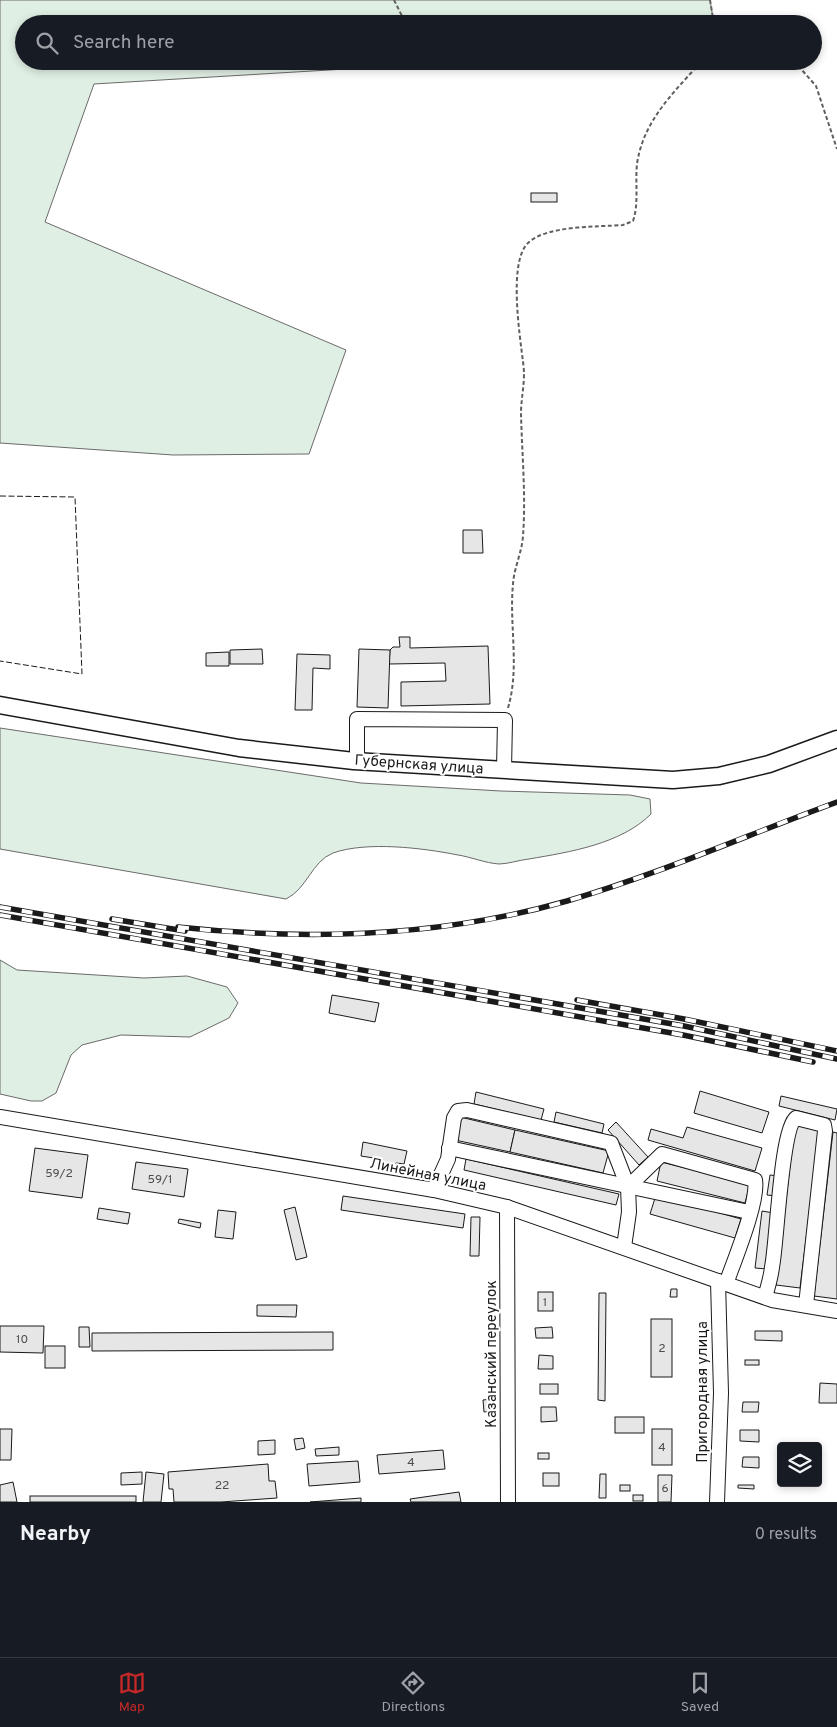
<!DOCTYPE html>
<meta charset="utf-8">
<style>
body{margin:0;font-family:Overpass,sans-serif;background:#242831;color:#f1f3f6}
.controls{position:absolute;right:15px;bottom:15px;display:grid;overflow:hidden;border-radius:5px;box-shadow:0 2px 8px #0003}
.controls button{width:45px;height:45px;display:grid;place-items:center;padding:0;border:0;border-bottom:1px solid #363941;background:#171b24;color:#f1f3f6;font:25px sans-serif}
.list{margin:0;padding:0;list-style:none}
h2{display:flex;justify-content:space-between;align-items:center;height:65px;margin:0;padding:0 20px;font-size:21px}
h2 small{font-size:16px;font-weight:400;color:#9ea1a6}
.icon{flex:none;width:28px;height:28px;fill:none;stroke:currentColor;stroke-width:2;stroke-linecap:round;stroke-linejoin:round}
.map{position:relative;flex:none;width:837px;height:1502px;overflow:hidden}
.search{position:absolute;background:#171b24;box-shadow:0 2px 8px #0003;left:15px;right:15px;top:15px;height:55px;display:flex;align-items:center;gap:12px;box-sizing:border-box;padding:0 18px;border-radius:28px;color:#9ea1a6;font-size:19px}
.sheet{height:155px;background:#171b24}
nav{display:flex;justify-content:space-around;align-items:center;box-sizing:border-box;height:70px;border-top:1px solid #363941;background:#171b24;font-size:14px;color:#9ea1a6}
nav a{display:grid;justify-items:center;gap:2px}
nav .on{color:#c62828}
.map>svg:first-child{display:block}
.green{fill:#e0efe3;stroke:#6a6a6a}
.building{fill:#e6e6e6;stroke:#1a1a1a}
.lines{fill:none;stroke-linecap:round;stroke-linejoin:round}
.minor-casing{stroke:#1a1a1a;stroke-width:16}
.major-casing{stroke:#1a1a1a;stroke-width:19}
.path{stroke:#5f5f5f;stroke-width:2;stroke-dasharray:4 2.5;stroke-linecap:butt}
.minor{stroke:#fff;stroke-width:14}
.major{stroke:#fff;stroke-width:16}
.rail-casing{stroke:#1a1a1a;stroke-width:5.5}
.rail{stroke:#fff;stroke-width:4;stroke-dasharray:11;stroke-linecap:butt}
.fence{stroke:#1a1a1a;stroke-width:1;stroke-dasharray:6 2.5;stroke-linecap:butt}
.labels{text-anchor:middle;stroke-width:4;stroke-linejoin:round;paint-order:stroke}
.number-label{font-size:12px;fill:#4d4d4d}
.street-label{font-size:15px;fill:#1a1a1a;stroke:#fff}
</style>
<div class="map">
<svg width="837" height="1502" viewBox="0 0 837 1502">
<rect width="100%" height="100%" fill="#fff"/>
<!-- green -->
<g class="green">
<polygon points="0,0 710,0 714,24 24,24 24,61 480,61 94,84 45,222 346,350 309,454 173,455 0,443"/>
<path d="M0,728l361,55 140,8 129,4 20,4 1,15c-30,30 -81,38 -122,45 -10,1 -21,5 -30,5 -14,-1 -28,-7 -41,-9 -35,-7 -91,-14 -125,-2 -21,8 -26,36 -47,46l-286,-50z"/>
<polygon points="0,960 17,970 144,978 187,976 227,987 238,1003 229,1018 190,1037 121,1035 82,1045 71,1055 56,1093 42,1101 31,1101 0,1094"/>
</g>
<!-- building -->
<g class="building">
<rect x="531" y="193" width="26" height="9"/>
<polygon points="463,530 482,530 483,553 463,553"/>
<polygon points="399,637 410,637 410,648 488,646 490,704 401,706 401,682 446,681 445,663 389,664 390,650 393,647 400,647"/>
<polygon points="262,649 263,664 230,664 230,650"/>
<polygon points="359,649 390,650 388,708 357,707"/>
<polygon points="229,652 229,666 206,666 206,653"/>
<polygon points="297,654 330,655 330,669 313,668 312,710 295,710"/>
<polygon points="332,995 379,1003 375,1022 329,1013"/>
<polygon points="700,1091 769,1112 762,1133 694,1113"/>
<polygon points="476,1092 544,1109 541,1120 474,1104"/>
<polygon points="781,1096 837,1109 835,1120 779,1106"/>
<polygon points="556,1112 604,1124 602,1133 554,1122"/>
<polygon points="460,1117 515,1130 510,1152 455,1140"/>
<polygon points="616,1122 648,1157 639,1165 608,1130"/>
<polygon points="795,1123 820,1126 800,1288 776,1285"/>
<polygon points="687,1127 762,1148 755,1171 648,1140 651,1129 683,1138"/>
<polygon points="515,1130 609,1151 603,1173 510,1152"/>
<polygon points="833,1132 837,1133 837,1299 814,1296"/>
<polygon points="363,1142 407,1151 404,1164 396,1163 395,1167 379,1164 380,1159 361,1156"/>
<polygon points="35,1148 88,1155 82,1198 29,1191"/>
<polygon points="466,1159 619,1194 616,1205 464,1170"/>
<polygon points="136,1162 188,1169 184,1197 132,1189"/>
<polygon points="661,1162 750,1184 745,1203 657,1181"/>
<polygon points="770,1175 779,1176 776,1196 767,1195"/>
<polygon points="656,1195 741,1219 735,1238 650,1214"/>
<polygon points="343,1196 465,1214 463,1228 341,1210"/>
<polygon points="295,1207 307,1257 296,1260 284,1210"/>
<polygon points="99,1208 130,1213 128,1224 97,1219"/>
<polygon points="218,1210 236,1212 233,1239 215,1237"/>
<polygon points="762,1211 774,1213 767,1269 755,1268"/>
<polygon points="471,1217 480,1217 479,1256 470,1256"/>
<polygon points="179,1219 201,1223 200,1228 178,1223"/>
<polygon points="671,1289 677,1289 677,1297 670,1297"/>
<rect x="538" y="1292" width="15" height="19"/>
<polygon points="599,1293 606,1293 605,1401 598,1400"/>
<polygon points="257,1305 297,1305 296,1317 257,1316"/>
<rect x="651" y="1319" width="21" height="58"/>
<polygon points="0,1326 44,1326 43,1353 0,1352"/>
<polygon points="79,1327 89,1327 90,1347 79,1347"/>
<polygon points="552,1327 553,1338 536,1338 535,1328"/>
<polygon points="755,1331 782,1331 782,1341 755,1340"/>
<polygon points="333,1332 333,1350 92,1351 92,1333"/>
<rect x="45" y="1346" width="20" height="22"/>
<polygon points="539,1355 553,1356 553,1369 538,1369"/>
<rect x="745" y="1360" width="14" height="5"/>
<polygon points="820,1383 837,1384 837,1403 819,1403"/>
<rect x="540" y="1384" width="18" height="10"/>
<polygon points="492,1399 493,1411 484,1412 483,1400"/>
<polygon points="743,1402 759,1402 758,1412 742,1412"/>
<polygon points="541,1407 556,1407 557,1421 541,1422"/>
<rect x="615" y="1417" width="29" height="16"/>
<polygon points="0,1429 12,1429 11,1460 0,1460"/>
<rect x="652" y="1429" width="20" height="36"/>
<polygon points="740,1430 759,1430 759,1442 740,1441"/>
<polygon points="303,1438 305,1448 296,1450 294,1439"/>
<polygon points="275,1440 275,1454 258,1455 258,1441"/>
<polygon points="339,1447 339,1455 316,1456 315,1449"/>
<polygon points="443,1450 445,1469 379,1474 377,1455"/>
<rect x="538" y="1453" width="11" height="6"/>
<polygon points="743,1457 759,1457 759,1468 742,1467"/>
<polygon points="358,1461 360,1482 309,1486 307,1464"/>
<polygon points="268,1464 269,1481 275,1481 277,1498 221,1502 174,1502 173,1489 169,1489 168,1472"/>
<polygon points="142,1472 142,1484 121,1485 121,1473"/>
<polygon points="146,1472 164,1474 161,1502 143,1502"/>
<rect x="543" y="1473" width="16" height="13"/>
<polygon points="600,1474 606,1474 606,1498 599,1498"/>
<polygon points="658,1475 672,1475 671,1502 658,1502"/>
<polygon points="13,1482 17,1502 0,1502 0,1485"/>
<rect x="620" y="1485" width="10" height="6"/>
<polygon points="738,1485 754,1485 754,1489 738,1488"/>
<polygon points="459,1492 461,1502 411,1502 410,1499"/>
<rect x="633" y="1495" width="10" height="6"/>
<rect x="30" y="1496" width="106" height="6"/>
<polygon points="361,1498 361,1502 310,1502"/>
</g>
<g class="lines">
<!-- minor casing -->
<g class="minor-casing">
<g id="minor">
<polyline points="357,761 357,719 505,720 504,770"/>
<polyline points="0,1117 434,1190 507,1207 772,1300 837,1311"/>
<polyline points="449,1148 749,1212"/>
<path d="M628,1187l34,-33 93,26c4,21 -21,81 -29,104"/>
<polyline points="434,1190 448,1159 454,1118 458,1111 467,1110 611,1143 628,1187 629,1212 624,1247"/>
<polyline points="507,1207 508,1502"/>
<path d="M765,1297c3,-10 6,-20 7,-30 5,-24 9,-139 24,-149l28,7 1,6 -19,174"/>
<polyline points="717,1502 721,1393 718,1281"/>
</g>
</g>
<!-- major casing -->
<g class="major-casing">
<polyline id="major" points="0,705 239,748 354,761 673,780 719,776 769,764 837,739"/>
</g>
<!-- path -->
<g class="path">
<polyline points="394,0 405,22 656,18 659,24"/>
<polyline points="710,0 714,24"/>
<polyline points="794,61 816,86 837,149"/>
<path d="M508,708c12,-41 1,-82 5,-124 1,-16 9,-32 10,-48 3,-40 -1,-82 -2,-122 0,-18 5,-34 2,-52 -3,-26 -15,-100 5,-119 18,-18 71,-16 95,-18l10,-4c6,-17 2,-38 4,-57 6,-43 37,-72 65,-103"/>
</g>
<!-- minor -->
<use href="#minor" class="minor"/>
<!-- major -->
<use href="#major" class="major"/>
<!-- rail casing -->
<g class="rail-casing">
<g id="rail">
<polyline points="0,907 684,1026 837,1059"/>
<polyline points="0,915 683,1035 813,1062"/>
<polyline points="112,919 185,931"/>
<path d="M178,927c130,14 263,10 389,-26 92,-27 180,-66 270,-99"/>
<polyline points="577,1000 684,1019 837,1051"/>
</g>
</g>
<!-- rail -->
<use href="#rail" class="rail"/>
<!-- fence -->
<polyline class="fence" points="0,496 75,497 82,674 0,661"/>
</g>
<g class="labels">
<!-- number labels -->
<g class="number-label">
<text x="59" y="1177">59/2</text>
<text x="160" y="1183">59/1</text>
<text x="545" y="1306">1</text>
<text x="22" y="1343">10</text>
<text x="662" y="1352">2</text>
<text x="662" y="1451">4</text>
<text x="411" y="1466">4</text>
<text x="222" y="1489">22</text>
<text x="665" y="1492">6</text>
</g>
<!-- street labels -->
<g class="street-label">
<text transform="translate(419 764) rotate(4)" y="5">Губернская улица</text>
<text transform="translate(428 1174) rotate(11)" y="5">Линейная улица</text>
<text transform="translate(491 1354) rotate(-90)" y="5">Казанский переулок</text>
<text transform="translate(702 1392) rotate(-90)" y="5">Пригородная улица</text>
</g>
</g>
</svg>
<div class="controls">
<button><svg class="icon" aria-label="layers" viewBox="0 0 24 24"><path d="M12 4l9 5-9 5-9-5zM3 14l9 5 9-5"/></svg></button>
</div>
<div class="search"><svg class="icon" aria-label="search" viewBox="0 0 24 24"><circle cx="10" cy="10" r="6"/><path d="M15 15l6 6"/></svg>Search here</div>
</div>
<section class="sheet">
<h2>Nearby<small>0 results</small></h2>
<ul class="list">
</ul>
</section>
<nav>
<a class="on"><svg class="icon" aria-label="map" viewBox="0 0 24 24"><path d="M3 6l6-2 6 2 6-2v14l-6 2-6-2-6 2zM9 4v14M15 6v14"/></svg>Map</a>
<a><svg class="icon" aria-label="directions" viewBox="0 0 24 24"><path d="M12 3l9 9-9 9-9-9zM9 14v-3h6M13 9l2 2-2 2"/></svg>Directions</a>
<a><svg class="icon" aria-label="saved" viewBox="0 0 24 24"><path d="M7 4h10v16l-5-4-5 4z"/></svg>Saved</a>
</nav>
